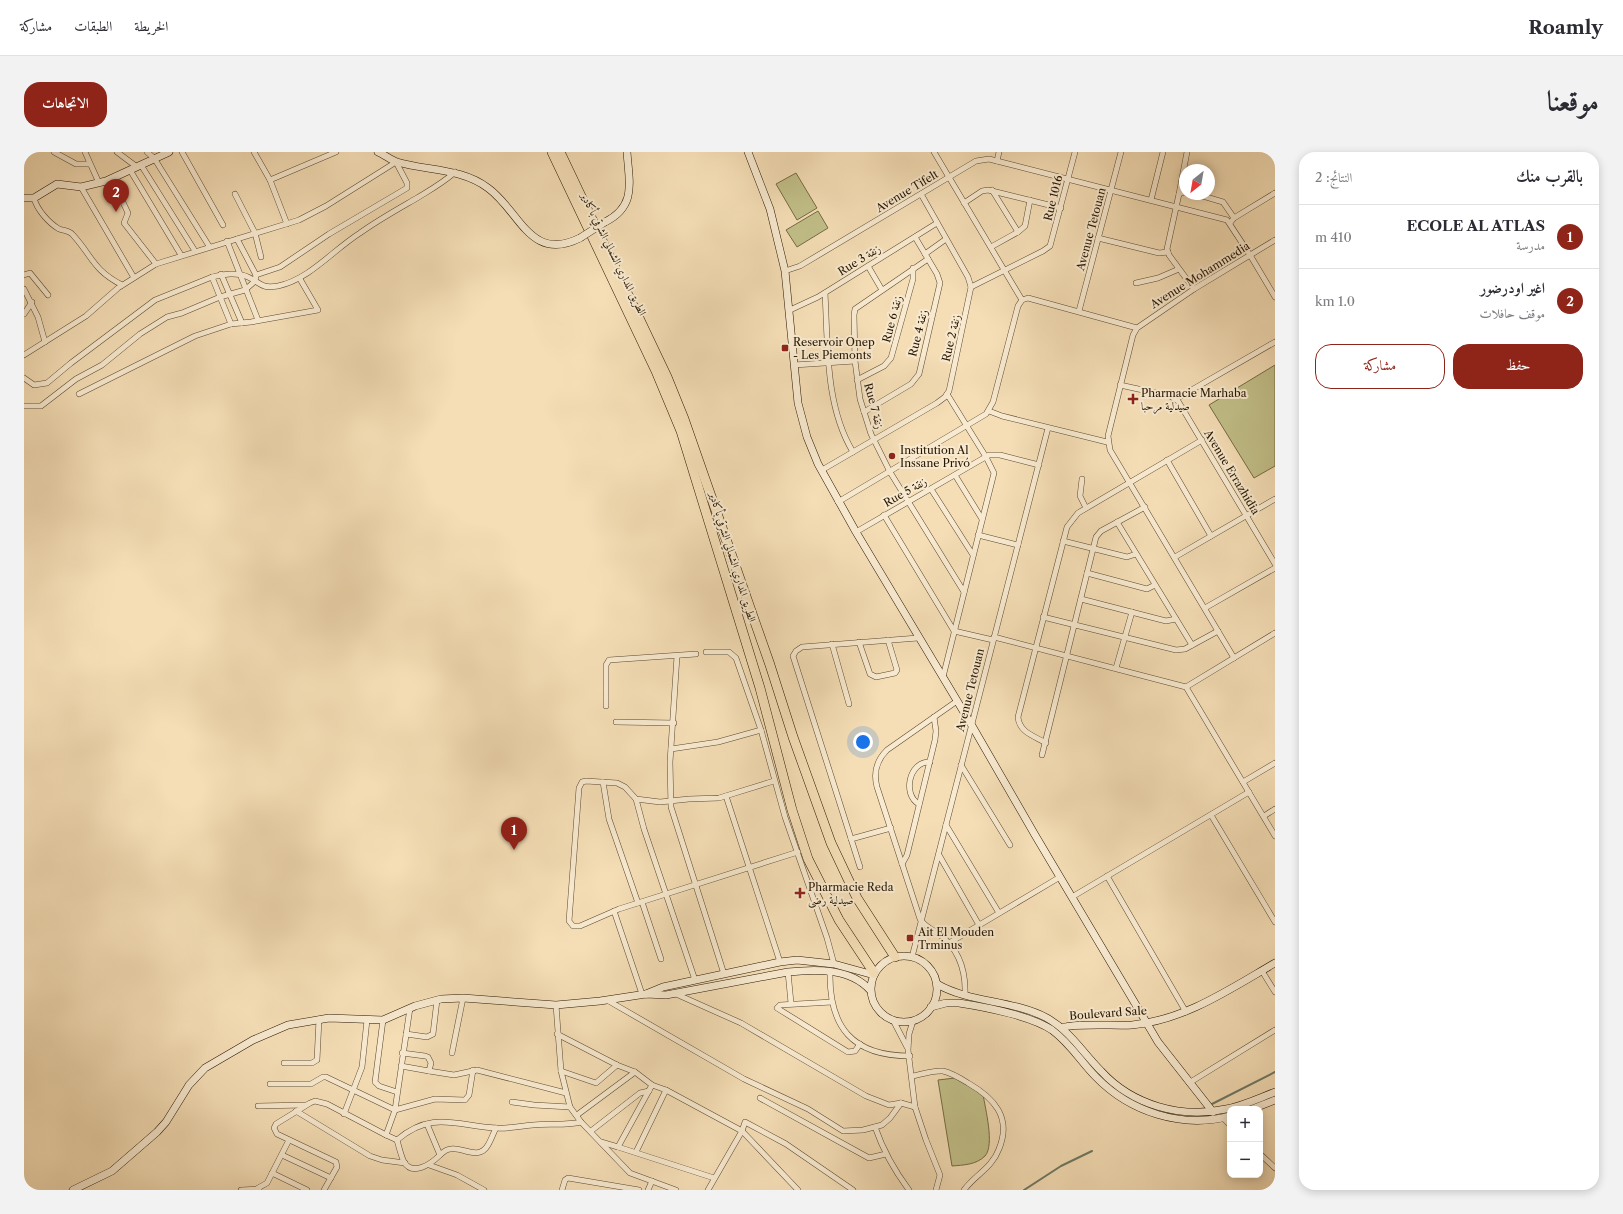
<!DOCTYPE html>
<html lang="ar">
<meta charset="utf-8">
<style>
body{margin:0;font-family:"Libre Caslon Text",Amiri,serif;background:#f2f2f3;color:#2b2b33;direction:rtl}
.controls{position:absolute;right:12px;bottom:12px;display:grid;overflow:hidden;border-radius:8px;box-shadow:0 2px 10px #0003}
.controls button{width:36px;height:36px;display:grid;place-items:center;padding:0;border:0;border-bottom:1px solid #e1e1e2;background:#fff;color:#2b2b33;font:20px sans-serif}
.compass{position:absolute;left:1155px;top:12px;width:36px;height:36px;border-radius:50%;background:#fff;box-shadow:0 2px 10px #0003;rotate:211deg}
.you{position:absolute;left:839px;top:590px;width:14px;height:14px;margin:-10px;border:3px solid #fff;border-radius:50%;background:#1a73e8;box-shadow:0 0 0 6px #1a73e833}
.badge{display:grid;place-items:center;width:26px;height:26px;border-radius:50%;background:#8f2418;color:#fff;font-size:13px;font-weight:700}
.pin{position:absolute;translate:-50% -33px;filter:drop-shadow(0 1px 2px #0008)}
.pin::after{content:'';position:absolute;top:21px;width:14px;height:12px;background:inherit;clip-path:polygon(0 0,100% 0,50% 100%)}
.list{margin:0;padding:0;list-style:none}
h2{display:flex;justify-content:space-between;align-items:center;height:52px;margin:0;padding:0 16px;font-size:17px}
h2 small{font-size:13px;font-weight:400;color:#7c7c81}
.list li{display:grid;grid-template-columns:26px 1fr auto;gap:12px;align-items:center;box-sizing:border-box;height:64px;padding:0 16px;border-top:1px solid #e1e1e2}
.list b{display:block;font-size:15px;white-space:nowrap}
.list p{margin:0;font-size:13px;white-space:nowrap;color:#7c7c81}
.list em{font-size:13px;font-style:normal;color:#7c7c81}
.actions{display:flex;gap:8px;padding:12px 16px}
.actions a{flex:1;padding:9px 0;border:1px solid #8f2418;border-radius:16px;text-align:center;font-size:14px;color:#8f2418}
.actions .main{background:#8f2418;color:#fff}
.map{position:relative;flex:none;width:1251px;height:1038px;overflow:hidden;direction:ltr;border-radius:16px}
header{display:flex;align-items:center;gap:24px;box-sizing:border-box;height:56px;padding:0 20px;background:#fff;border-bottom:1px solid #e1e1e2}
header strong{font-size:19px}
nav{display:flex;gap:22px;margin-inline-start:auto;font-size:14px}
.intro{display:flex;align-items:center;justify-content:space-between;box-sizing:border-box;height:96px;padding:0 24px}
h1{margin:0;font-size:28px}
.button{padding:10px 18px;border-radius:16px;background:#8f2418;color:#fff;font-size:14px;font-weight:700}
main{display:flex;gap:24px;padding:0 24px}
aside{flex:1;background:#fff;border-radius:16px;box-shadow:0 2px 10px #0003}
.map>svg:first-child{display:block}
.green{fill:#c2c089;stroke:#756b44}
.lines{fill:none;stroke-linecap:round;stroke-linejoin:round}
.stream{stroke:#6e7a67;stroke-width:2}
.street-casing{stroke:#5b482e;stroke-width:6}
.secondary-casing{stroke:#281600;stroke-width:8}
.highway-casing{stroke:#281600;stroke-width:10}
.street{stroke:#f8ead0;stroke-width:5}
.secondary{stroke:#f8ead0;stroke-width:7}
.highway{stroke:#f5deb6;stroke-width:9}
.secondary-bridge-casing{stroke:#281600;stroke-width:8;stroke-linecap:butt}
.secondary-bridge{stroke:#f8ead0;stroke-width:7}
.poi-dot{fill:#8f2418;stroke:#f8ead0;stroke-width:1.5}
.labels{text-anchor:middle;stroke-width:4;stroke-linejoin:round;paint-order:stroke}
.street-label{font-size:11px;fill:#281600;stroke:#f8ead0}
.poi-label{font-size:11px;fill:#281600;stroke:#f8ead0;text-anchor:start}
</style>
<header>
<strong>Roamly</strong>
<nav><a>الخريطة</a><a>الطبقات</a><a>مشاركة</a></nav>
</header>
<div class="intro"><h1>موقعنا</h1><a class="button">الاتجاهات</a></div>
<main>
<aside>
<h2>بالقرب منك<small>النتائج: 2</small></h2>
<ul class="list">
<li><span class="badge">1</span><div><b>ECOLE AL ATLAS</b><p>مدرسة</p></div><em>410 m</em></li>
<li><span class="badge">2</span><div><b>اغير اودرضور</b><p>موقف حافلات</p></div><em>1.0 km</em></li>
</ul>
<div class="actions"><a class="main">حفظ</a><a>مشاركة</a></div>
</aside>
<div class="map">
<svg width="1251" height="1038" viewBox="0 0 1251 1038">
<rect width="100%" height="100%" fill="#f5deb6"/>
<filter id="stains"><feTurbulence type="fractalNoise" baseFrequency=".005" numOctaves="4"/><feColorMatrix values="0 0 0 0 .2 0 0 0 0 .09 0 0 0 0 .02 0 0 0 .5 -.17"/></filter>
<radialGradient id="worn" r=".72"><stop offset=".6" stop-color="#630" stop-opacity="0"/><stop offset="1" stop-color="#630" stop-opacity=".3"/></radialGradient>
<!-- green -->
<g class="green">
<polygon points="772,21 793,56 773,68 752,32"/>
<polygon points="794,59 804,76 773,95 762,78"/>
<polygon points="1251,213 1251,314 1230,326 1185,253"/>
<path d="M931,926l28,16c2,14 12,51 2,62 -9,9 -22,9 -33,10l-14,-86z"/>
</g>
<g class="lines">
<!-- stream -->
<g class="stream">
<polyline points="1188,952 1251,920"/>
<polyline points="1000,1038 1037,1014 1068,999"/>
</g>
<!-- street casing -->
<g class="street-casing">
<g id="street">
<polyline points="30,0 52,12 65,12"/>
<polyline points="61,0 75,31"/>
<polyline points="93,0 113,15"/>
<polyline points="123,0 130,6 185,94"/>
<polyline points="158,0 199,73"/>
<polyline points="230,0 246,28 263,72"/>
<polyline points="910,0 998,148"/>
<polyline points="973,9 975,0"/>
<polyline points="117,13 171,99"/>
<polyline points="106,18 157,103"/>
<polyline points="88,27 104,61 100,71 132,112"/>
<polyline points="246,28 312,0"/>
<polyline points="57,35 109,124"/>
<polyline points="968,38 994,80"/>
<polyline points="1161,40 1155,42 1143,97 1145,103 1170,137"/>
<polyline points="211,42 231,81 237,105"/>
<polyline points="1155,42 1163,0"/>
<polyline points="1172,42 1199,50 1210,66"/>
<path d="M10,46c3,12 15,25 25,31 5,2 10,1 14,6 20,22 19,34 49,50"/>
<polyline points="1127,48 1139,0"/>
<polyline points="940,51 958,39 964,38 1037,56"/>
<polyline points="1206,71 1210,66 1251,41"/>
<polyline points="1074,86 1135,101 1144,100"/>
<polyline points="213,87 232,123"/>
<polyline points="203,89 234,168"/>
<polyline points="967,95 994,80 1001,74 1006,48"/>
<polyline points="901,102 922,87"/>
<polyline points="904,107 831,157 830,163 831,209 836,247 847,282 866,320 940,440"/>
<polyline points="844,114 858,138"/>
<polyline points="761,119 776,114 952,9 965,7 1203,68 1226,103 1251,145"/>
<polyline points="197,122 218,171"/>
<polyline points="0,123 6,121 24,143"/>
<polyline points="188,125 207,172"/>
<polyline points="1112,131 1134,126 1155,117"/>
<polyline points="947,135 1019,99 1026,94 1051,0"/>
<polyline points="0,137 14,165 21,190"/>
<path d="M801,141c3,52 0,113 28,159"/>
<polyline points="766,158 794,145 913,71"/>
<polyline points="1055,159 1097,0"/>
<polyline points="0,162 8,150"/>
<polyline points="0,203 62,164 94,136 132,112 275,68 302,54 372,10 383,31 383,36 305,82 256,115 232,123 231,129 221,138 196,145 158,161 143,165 116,182 78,213 52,227 17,254 0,254"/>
<polyline points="770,213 831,209"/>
<path d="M0,226l10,7 13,-2 24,-20 84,-63 57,-23c10,-3 26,-5 36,0 13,6 13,12 30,9 32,-7 55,-36 82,-53 18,-13 38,-24 57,-35 13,-8 26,-15 38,-26"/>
<polyline points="833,228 860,214 867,206 889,127 889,116"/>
<polyline points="1096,233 1146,244 1154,249 1251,412"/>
<polyline points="55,242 171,184 207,172 227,170 294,158 276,127"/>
<polyline points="1152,247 1251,190"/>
<polyline points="965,259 978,264 1083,290"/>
<polyline points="840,260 887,232 895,222 916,131 913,122 891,85"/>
<polyline points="1143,308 1187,384"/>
<polyline points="798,318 913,251 921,245 925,239 947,135 944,125 897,42"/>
<polyline points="931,323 958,367"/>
<polyline points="1058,327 1056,344 1062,356"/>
<polyline points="907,337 949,403"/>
<polyline points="814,350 962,262 969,250 994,154 998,148 1004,146 1113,176"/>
<polyline points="860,363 930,479 969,488"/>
<polyline points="1093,370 1168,493"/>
<polyline points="832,380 965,303 976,303 1015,313"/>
<polyline points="954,383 994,393"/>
<polyline points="1039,389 1103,405 1112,402"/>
<polyline points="1151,405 1251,347"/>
<polyline points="1063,421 1123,437 1131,433"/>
<polyline points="1057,447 1142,469 1152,467"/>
<polyline points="1181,456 1251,416"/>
<polyline points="1019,465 1152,498 1161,497 1194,479"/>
<polyline points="970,485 1162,535 1251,684"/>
<polyline points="835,490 846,522 852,525 871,521 873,518 864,488"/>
<polyline points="808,492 825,552"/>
<polyline points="682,500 705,500 712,506 737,578 761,665 803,786 810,812"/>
<polyline points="653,504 646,610 647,655 700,822"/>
<polyline points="1210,506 1086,298 1084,284 1109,183 1113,176 1170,137 1251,88"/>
<polyline points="1092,516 1108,460"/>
<polyline points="919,525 970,321 962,305 923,242"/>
<polyline points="1162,535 1251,481"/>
<path d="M933,549l-70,49c-10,10 -14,22 -10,37l43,132c4,7 13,11 19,15 20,15 27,37 26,61"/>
<polyline points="582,554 582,513 585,508 672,502"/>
<polyline points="592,570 650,571"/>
<path d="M1022,591c-12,-7 -27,-11 -28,-26l49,-190 11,-14 124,-73"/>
<polyline points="647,597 694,590 737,578"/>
<polyline points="1018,603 1072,385 1077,379 1121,355"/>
<polyline points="937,613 986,693"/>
<polyline points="750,629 695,646 665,647 636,650 612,647 601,635 593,631 562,629 558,630 555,636 545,769 549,774 556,774 595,757 774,700"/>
<polyline points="579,630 585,667 614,751"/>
<polyline points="1219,630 1251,611"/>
<polyline points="702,644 756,810"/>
<polyline points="612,647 620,677 671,828"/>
<path d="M895,652c-17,-9 -10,-43 11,-42"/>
<polyline points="1187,663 1251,770"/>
<polyline points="1240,664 1251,657"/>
<polyline points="922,673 975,761"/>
<polyline points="827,687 867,676"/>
<polyline points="915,703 955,773"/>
<polyline points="878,712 883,703 911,588 912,579 910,565"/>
<polyline points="836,715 769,504 772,499 778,495 894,486"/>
<polyline points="1083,724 1162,860"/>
<polyline points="1048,745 1225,640"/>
<polyline points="618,750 637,807"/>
<polyline points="590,759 618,842"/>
<polyline points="925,791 1036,725"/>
<polyline points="888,805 1024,276"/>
<polyline points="1238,819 1251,840"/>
<polyline points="764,820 767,851"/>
<path d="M806,820c-1,55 22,84 80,84"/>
<polyline points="652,842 717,871 842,944 865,953 877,951 891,955"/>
<polyline points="583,848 720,927 784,957 819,979 839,978 858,973 866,966 877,951"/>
<polyline points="808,850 756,853 753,856 824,900 831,899 836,892"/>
<polyline points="532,853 537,919 546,955 557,970 606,1021 652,1038"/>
<path d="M386,856l-15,102 -9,25 11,5c35,-30 60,-14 99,-12 12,1 24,-2 37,-3 16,-2 32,1 48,-3"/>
<polyline points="359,868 351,930 355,934 373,940"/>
<polyline points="869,868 883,895"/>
<polyline points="889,869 885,882 884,898 891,955 902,988 916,1023 912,1038"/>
<polyline points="382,882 403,885 409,882 413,848"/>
<polyline points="533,882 593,913 611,920 628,933 642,938 718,979 774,1038"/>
<polyline points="428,901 439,846"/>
<polyline points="260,911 288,911 293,908 295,867"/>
<polyline points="377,914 405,919 407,911 404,905 401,904 378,901"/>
<polyline points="405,919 430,923 453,918 542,941"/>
<polyline points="537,919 572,931 593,913"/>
<path d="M889,924c9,-2 20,-6 30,-5 9,2 17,7 25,12 26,15 44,34 31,66 -7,19 -24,26 -35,41"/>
<polyline points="1165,931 1251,878"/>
<polyline points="246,932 287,932 299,925 302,925 371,958 411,947 441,948 445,943 449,918"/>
<polyline points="736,946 845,1006 862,1002"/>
<polyline points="488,950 510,953 546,955"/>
<polyline points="234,954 281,953"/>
<polyline points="272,959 346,1004 358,1008 381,1011"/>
<polyline points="320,962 338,915 343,868"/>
<polyline points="553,963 611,920"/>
<polyline points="1199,966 1206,973"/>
<path d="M851,975c8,23 19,43 34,63"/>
<polyline points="567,979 616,941 625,939"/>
<path d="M373,988c2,7 4,16 7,22 9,15 28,1 36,-7l-13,-31"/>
<polyline points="577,990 594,995 628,933"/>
<polyline points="594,995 690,1026"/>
<polyline points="612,1000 642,938"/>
<polyline points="1236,1002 1251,1016"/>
<polyline points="258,1003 307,1026"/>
<path d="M416,1003c3,-3 6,-6 11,-6 12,-2 28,12 37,-4 3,-5 5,-11 8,-17"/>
<polyline points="405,1013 433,1023 460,1038"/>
<polyline points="248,1021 283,1038"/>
<polyline points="234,1036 243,1031 265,988"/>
<polyline points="217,1038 235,1037"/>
<polyline points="300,1038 313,1015 312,1010 253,982 250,976 252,972 286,951 291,949 303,952 362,983"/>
<polyline points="538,1038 541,1028 544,1026 615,1038"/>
<polyline points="624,1038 628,1029"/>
<polyline points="684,1038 718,979 721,970 762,992 829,1038"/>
</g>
</g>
<!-- secondary casing -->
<g class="secondary-casing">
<g id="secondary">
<path d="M354,0c7,3 13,8 19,10 31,9 64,6 91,26 32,23 42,75 92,50"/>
<polyline points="724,0 746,57 761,119 774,251 783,285 794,312 832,380 947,572 1011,683 1134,890 1189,960"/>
<polyline points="0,46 10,46 33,32 57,35 82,29 145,0"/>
<path d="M581,70c32,-16 24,-40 22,-70"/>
<circle cx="880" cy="837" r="33"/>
<path d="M913,832c33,19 76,16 110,34 23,13 36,35 54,53 31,34 80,48 125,38 17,-3 33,-11 49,-17"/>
<polyline points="622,842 639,835 756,810 773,808 810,812 850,823"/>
<path d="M907,855l15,-4h13c26,4 72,13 93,27 18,13 29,32 44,47 34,35 86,52 134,39"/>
<path d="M1038,876c8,-5 56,-2 70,-3 53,-5 98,-36 143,-62"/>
<polyline points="1228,957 1251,948"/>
<path d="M49,1038l39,-19 45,-39 9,-10 23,-37 16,-17 48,-28 35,-15 41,-7 54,2 32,-14 26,-7 22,-1 93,7 44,-4 46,-7 20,1 122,-23c28,-3 62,-4 82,18"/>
</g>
</g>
<!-- highway casing -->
<g class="highway-casing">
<g id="highway">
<polyline points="528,0 632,219 657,279 736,536 768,658 784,707 815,768 850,821"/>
<polyline points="536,0 643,225 660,267 746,513 769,585 807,691 833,746 871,805"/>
</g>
</g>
<!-- street -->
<use href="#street" class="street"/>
<!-- secondary -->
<use href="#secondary" class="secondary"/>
<!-- highway -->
<use href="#highway" class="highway"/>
<!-- secondary-bridge casing -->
<g class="secondary-bridge-casing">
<polyline id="secondary-bridge" points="556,86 581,70"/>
</g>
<!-- secondary-bridge -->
<use href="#secondary-bridge" class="secondary-bridge"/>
</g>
<!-- markers -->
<g class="poi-dot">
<rect x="757" y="192" width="8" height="8" rx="2"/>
<path d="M1107 241h4v4h4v4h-4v4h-4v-4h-4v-4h4z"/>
<circle cx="868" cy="304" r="4"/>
<path d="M774 735h4v4h4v4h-4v4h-4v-4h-4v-4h4z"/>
<rect x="882" y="782" width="8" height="8" rx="2"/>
</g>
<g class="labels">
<!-- street labels -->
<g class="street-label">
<text transform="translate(883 39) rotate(-31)" y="4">Avenue Tifelt</text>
<text transform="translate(1029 46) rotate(-76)" y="4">Rue 1016</text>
<text transform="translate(1067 77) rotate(-75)" y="4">Avenue Tetouan</text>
<text transform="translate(590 102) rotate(64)" y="4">الطريق المداري الشمالي الشرقي بأكادير</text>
<text transform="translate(835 108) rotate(-32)" y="4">Rue 3 زنقة</text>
<text transform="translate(1176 123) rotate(-32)" y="4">Avenue Mohammedia</text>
<text transform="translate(868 167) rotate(-75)" y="4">Rue 6 زنقة</text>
<text transform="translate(894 181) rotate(-76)" y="4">Rue 4 زنقة</text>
<text transform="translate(927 186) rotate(-77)" y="4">Rue 2 زنقة</text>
<text transform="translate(850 254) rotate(75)" y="4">Rue 7 زنقة</text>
<text transform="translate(1208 320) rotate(59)" y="4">Avenue Errazhidia</text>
<text transform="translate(881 340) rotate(-30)" y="4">Rue 5 زنقة</text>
<text transform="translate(709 405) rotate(73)" y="4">الطريق المداري الشمالي الشرقي بأكادير</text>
<text transform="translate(946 538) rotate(-76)" y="4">Avenue Tetouan</text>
<text transform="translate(1084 861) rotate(-4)" y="4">Boulevard Sale</text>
</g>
<!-- poi labels -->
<g class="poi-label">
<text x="769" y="194">Reservoir Onep<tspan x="769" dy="13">- Les Piemonts</tspan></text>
<text x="1117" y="245">Pharmacie Marhaba<tspan x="1117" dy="13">صيدلية مرحبا</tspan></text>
<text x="876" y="302">Institution Al<tspan x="876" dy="13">Inssane Privó</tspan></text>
<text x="784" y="739">Pharmacie Reda<tspan x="784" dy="13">صيدلية رضى</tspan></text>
<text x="894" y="784">Ait El Mouden<tspan x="894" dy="13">Trminus</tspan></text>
</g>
</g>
<rect width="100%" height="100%" filter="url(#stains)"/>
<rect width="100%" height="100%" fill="url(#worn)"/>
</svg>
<div class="controls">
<button>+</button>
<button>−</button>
</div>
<svg class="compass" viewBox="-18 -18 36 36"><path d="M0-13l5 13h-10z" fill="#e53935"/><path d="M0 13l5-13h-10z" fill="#7c7c81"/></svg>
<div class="you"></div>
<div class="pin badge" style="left:490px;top:698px">1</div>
<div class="pin badge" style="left:92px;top:60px">2</div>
</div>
</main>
